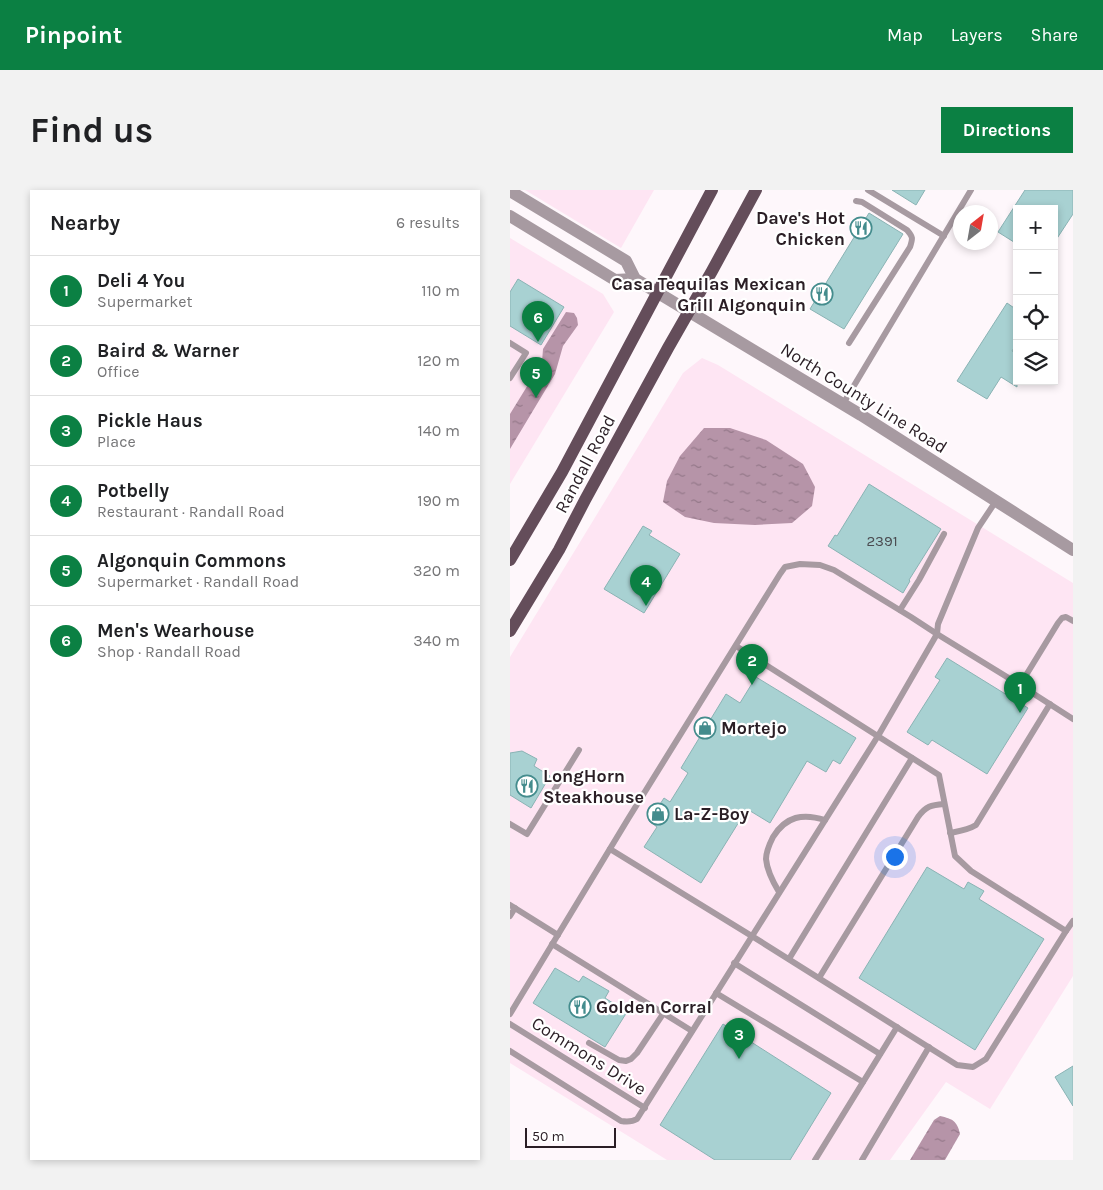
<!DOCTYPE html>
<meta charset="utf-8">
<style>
body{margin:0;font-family:Karla,sans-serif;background:#f2f2f2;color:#202124}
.controls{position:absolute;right:15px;top:15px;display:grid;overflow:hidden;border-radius:0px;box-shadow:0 2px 8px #0003}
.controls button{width:45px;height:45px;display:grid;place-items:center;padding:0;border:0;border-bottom:1px solid #e0e0e0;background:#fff;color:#202124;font:25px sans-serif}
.compass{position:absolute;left:443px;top:15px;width:45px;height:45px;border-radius:50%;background:#fff;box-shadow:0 2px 8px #0003;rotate:31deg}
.scale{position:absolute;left:15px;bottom:12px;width:91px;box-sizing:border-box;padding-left:5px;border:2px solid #2a1e25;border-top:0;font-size:14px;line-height:18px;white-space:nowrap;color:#2a1e25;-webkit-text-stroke:4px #fff;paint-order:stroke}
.you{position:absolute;left:384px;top:666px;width:18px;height:18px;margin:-12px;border:4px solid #fff;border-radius:50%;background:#1a73e8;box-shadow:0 0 0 8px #1a73e833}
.badge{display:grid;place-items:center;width:32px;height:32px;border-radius:50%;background:#0b8043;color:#fff;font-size:16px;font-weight:700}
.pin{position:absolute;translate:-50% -41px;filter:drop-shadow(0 1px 2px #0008)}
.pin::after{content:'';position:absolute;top:26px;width:18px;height:15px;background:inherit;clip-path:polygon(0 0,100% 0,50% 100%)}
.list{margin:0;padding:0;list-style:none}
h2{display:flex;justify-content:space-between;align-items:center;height:65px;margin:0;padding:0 20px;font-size:21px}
h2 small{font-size:16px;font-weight:400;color:#757577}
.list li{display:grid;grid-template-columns:32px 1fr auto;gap:15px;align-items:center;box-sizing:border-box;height:70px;padding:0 20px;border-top:1px solid #e0e0e0}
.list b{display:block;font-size:19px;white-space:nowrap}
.list p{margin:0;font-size:16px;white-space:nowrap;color:#757577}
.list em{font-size:16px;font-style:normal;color:#757577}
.icon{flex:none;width:28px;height:28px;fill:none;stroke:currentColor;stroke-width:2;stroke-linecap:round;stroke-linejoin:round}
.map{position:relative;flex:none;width:563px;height:970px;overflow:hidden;border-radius:0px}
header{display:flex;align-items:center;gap:30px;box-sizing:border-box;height:70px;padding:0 25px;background:#0b8043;color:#fff}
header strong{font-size:24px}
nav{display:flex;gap:28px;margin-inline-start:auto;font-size:18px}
.intro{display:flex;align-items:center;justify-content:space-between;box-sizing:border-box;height:120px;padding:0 30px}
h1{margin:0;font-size:35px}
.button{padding:12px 22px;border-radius:0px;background:#0b8043;color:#fff;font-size:18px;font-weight:700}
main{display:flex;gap:30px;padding:0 30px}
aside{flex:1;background:#fff;border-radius:0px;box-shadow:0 2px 8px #0003}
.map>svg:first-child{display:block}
.built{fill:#fee5f3}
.water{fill:url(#water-ripples)}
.building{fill:#a8d1d2;stroke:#8ab3b4}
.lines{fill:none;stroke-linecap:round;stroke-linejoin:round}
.service{stroke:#a79aa1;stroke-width:6}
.tertiary{stroke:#a79aa1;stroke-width:12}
.primary{stroke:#644d5a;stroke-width:12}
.labels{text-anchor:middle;stroke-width:4.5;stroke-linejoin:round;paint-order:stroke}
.number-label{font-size:15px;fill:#4a4b50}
.poi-label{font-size:18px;font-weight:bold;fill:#2a1e25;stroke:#fff;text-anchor:start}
.street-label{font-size:18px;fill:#2a1e25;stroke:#fff}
</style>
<header>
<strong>Pinpoint</strong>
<nav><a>Map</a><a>Layers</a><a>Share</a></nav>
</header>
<div class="intro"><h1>Find us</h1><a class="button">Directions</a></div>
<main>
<aside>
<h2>Nearby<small>6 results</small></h2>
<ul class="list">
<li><span class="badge">1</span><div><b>Deli 4 You</b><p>Supermarket</p></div><em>110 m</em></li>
<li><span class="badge">2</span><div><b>Baird &amp; Warner</b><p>Office</p></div><em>120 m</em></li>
<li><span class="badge">3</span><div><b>Pickle Haus</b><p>Place</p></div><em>140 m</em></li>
<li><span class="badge">4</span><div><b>Potbelly</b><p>Restaurant · Randall Road</p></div><em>190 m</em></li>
<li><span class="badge">5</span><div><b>Algonquin Commons</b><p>Supermarket · Randall Road</p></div><em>320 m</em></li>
<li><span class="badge">6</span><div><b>Men's Wearhouse</b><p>Shop · Randall Road</p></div><em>340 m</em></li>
</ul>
</aside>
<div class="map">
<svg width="563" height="970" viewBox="0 0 563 970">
<defs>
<pattern id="water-ripples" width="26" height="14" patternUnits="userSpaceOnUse" patternTransform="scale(1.25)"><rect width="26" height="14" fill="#b694a8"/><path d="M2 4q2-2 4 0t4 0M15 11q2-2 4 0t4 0" fill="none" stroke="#947889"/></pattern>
</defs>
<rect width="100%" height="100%" fill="#fef7fb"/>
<!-- built -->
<g class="built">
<polygon points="15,0 144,0 111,58"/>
<polygon points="0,48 93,104 104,122 0,294"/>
<polygon points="192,168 208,175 563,393 563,786 480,919 436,892 380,970 157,970 0,873 0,467 173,183"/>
</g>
<!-- water -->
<g class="water">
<polygon points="56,122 64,123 67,128 68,135 53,156 45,184 0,259 0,224 32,172 33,159"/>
<polygon points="194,238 220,238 256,250 293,274 305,297 302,316 282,333 245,335 204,333 175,327 153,312 157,291 170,266"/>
<path d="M430,926c13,3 17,5 20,18l-15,26h-35l24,-40z"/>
</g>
<!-- building -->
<g class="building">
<polygon points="382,0 415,0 406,15"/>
<polygon points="515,0 563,0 563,24 544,53 544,19 507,19 507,54 488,42"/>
<polygon points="359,23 393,44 334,139 300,119"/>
<polygon points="8,89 54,117 31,155 0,136 0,102"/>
<polygon points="497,113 507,120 507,153 502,161 507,164 507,197 491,187 477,209 447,191"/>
<polygon points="359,294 431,339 399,390 400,391 393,403 318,356 325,345 327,346"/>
<polygon points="133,336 142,341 139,345 170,364 134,423 94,399"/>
<polygon points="437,468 518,518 477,584 422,550 418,555 397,542 430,490 425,487"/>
<polygon points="246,487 346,548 330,574 323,570 316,582 297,571 260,633 237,619 191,693 134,657 147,637 139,631 154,608 160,612 178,583 171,578 216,504 230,513"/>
<polygon points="12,561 27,569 24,576 40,586 21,618 0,605 0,563"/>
<polygon points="417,677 454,699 458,692 474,701 469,709 534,749 465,860 349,788"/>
<polygon points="45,778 69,792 73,786 99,801 95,808 117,822 95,857 23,813"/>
<polygon points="213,834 321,903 280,970 205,970 150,935"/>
<polygon points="563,876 563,916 545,887"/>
</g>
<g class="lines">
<!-- service -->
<g class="service">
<polyline points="358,0 434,46"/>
<polyline points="0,153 16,163 0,188"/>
<path d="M339,153l61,-96c3,-9 3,-10 -3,-17l-45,-28 -6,-1"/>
<polyline points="333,214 461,0"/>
<polyline points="390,420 409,390 434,344"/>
<polyline points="226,456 429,585 445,666 461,681 556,741 563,731"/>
<polyline points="510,495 548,433 552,428 556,427 563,431"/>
<polyline points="0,634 17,644 69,560"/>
<path d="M440,643c10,-2 18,-3 26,-8l74,-121"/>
<polyline points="100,659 253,753 447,875 463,877 476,869 556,741"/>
<path d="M269,702c-6,-10 -12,-21 -13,-33 0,-8 4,-16 7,-22 13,-21 30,-24 52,-17"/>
<polyline points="0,715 48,745"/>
<polyline points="0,726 5,718"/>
<polyline points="42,754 182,841"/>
<polyline points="279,769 402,568"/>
<polyline points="224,773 370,864"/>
<path d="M309,788l99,-161c8,-11 13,-12 26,-13"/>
<polyline points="206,803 353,892"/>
<polyline points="0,824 118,629 270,384 275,377 290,374 310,375 324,380 401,427 427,444 510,495 563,529"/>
<polyline points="0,834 135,918"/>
<polyline points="79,853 109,870 116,871 121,869 127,863 153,824"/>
<path d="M0,861l111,70c6,1 11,1 16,-2l241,-383 59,-102 1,-10 40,-96 18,-27"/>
<polyline points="305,970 387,837"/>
<polyline points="352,970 419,857"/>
</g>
<!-- tertiary -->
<g class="tertiary">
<polyline points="0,1 116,71 125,89 351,225 563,360"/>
<polyline points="0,26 105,90 125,89"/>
</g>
<!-- primary -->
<g class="primary">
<polyline points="0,370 52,282 202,0"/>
<polyline points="0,441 49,360 75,310 158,158 202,81 246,0"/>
</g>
</g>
<!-- icons -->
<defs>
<g id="restaurant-ring" transform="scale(1.125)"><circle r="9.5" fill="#fff" stroke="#448c8d" stroke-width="1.5"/><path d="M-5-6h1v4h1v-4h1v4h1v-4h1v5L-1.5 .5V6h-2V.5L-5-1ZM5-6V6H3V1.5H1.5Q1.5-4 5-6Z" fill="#448c8d"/></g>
<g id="shop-ring" transform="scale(1.125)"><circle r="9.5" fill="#fff" stroke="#448c8d" stroke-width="1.5"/><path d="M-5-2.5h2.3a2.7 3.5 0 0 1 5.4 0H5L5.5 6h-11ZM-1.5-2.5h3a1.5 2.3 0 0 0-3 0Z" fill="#448c8d"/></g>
</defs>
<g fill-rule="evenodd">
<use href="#restaurant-ring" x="351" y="38"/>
<use href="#restaurant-ring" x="312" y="104"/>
<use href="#shop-ring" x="195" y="538"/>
<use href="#restaurant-ring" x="17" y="596"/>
<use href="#shop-ring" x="148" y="624"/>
<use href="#restaurant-ring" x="70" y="817"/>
</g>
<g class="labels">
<!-- number labels -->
<g class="number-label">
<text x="372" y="356">2391</text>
</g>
<!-- poi labels -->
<g class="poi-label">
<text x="335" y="34" text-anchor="end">Dave's Hot<tspan x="335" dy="21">Chicken</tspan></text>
<text x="296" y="100" text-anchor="end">Casa Tequilas Mexican<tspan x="296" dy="21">Grill Algonquin</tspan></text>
<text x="211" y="544">Mortejo</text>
<text x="33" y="592">LongHorn<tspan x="33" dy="21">Steakhouse</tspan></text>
<text x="164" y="630">La-Z-Boy</text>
<text x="86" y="823">Golden Corral</text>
</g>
<!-- street labels -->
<g class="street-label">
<text transform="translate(354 208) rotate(32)" y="6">North County Line Road</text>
<text transform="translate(75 274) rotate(-62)" y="6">Randall Road</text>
<text transform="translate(79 866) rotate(32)" y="6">Commons Drive</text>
</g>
</g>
</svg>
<div class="controls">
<button>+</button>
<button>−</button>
<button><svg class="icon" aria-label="locate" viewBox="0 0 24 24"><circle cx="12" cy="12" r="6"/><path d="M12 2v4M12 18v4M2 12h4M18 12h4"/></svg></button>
<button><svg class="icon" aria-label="layers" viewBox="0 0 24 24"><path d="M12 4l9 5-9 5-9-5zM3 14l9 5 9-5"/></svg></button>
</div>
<svg class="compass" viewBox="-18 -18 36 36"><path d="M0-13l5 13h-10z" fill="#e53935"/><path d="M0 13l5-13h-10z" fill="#757577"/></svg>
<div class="scale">50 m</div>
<div class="you"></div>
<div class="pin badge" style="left:510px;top:523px">1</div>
<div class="pin badge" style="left:242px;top:495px">2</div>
<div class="pin badge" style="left:229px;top:869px">3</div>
<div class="pin badge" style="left:136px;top:416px">4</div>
<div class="pin badge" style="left:26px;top:208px">5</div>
<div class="pin badge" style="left:28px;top:152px">6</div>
</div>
</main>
